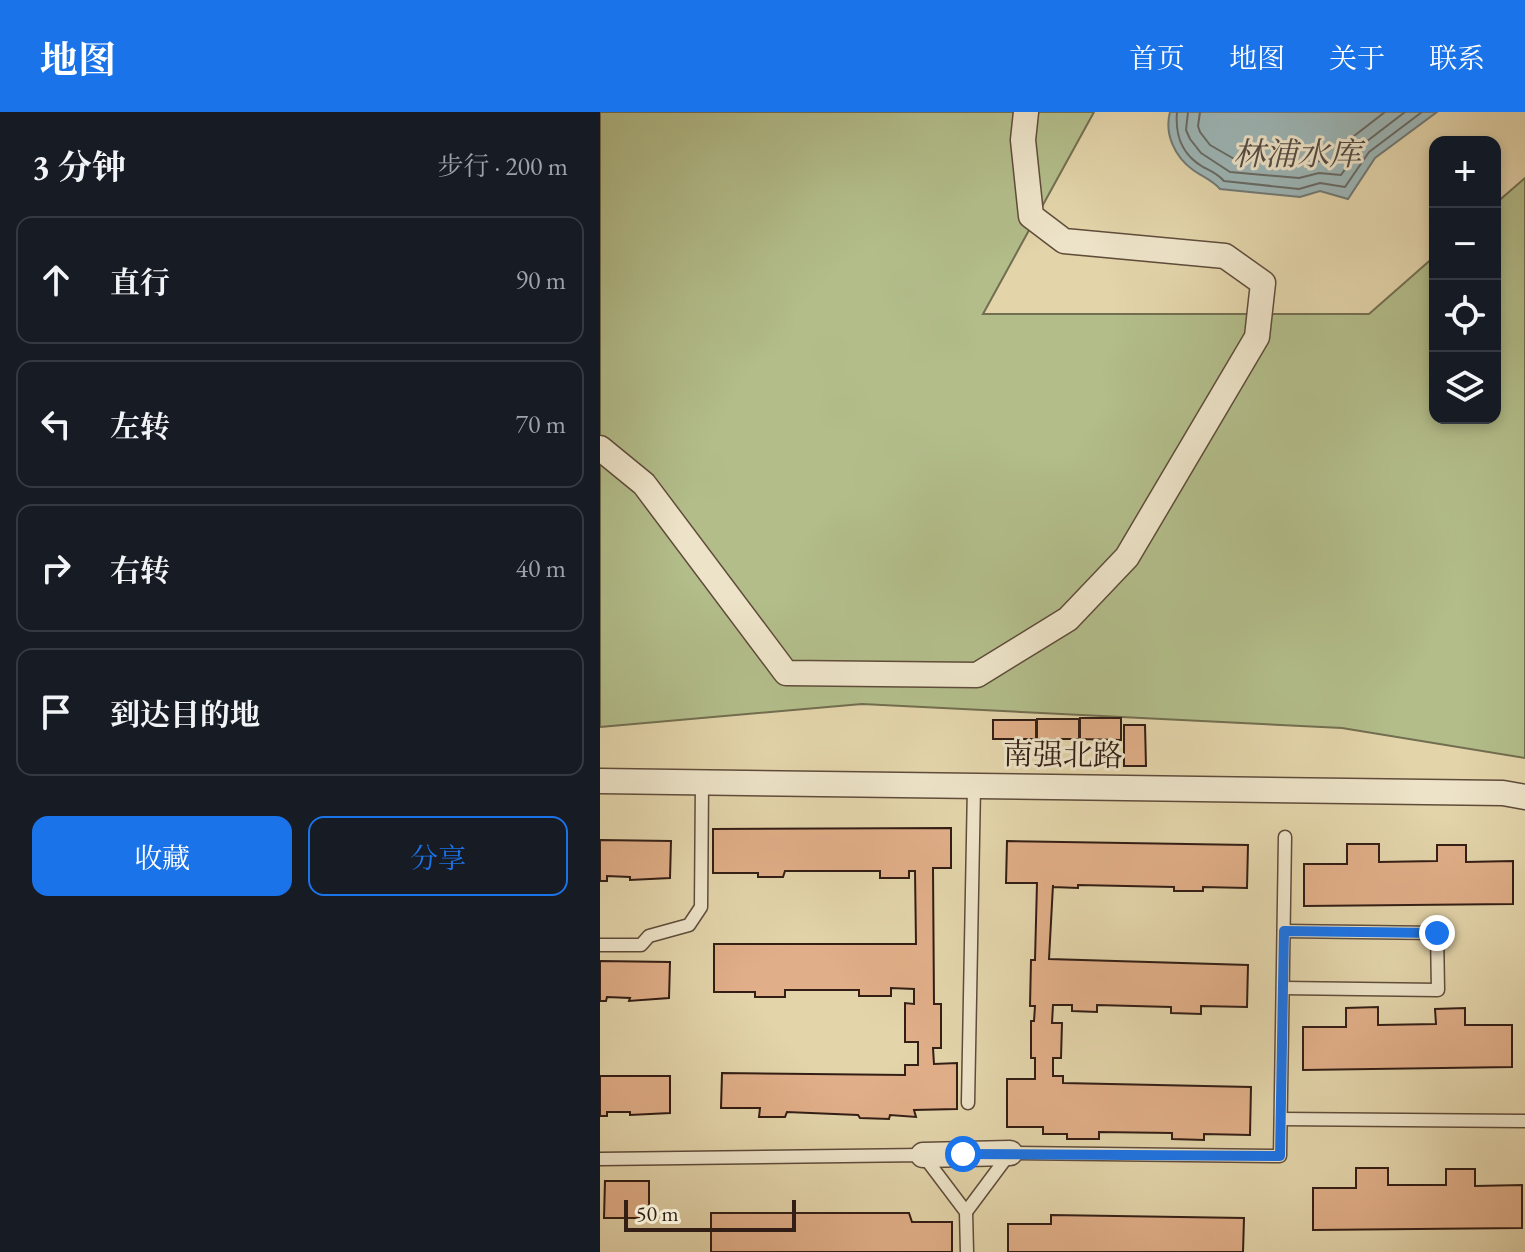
<!DOCTYPE html>
<html lang="zh">
<meta charset="utf-8">
<style>
body{margin:0;font-family:"EB Garamond","Noto Serif SC",serif;background:#20242c;color:#f1f3f6}
.controls{position:absolute;right:24px;top:24px;display:grid;overflow:hidden;border-radius:16px;box-shadow:0 4px 12px #0003}
.controls button{width:72px;height:72px;display:grid;place-items:center;padding:0;border:0;border-bottom:2px solid #363941;background:#171b24;color:#f1f3f6;font:40px sans-serif}
.scale{position:absolute;left:24px;bottom:20px;width:172px;box-sizing:border-box;padding-left:8px;border:4px solid #331e15;border-top:0;font-size:22px;line-height:28px;white-space:nowrap;color:#331e15;-webkit-text-stroke:6px #ede3c8;paint-order:stroke}
.stop{position:absolute;width:24px;height:24px;margin:-18px;border:6px solid #1a73e8;border-radius:50%;background:#fff}
.stop.end{background:#1a73e8;border-color:#fff;box-shadow:0 2px 8px #0008}
.list{margin:0;padding:0;list-style:none}
h2{display:flex;justify-content:space-between;align-items:center;height:104px;margin:0;padding:0 32px;font-size:34px}
h2 small{font-size:26px;font-weight:400;color:#9ea1a6}
.list li{display:grid;grid-template-columns:52px 1fr auto;gap:24px;align-items:center;box-sizing:border-box;height:128px;margin:0 16px 16px;padding:0 16px;border:2px solid #363941;border-radius:16px}
.list b{display:block;font-size:30px;white-space:nowrap}
.list em{font-size:26px;font-style:normal;color:#9ea1a6}
.actions{display:flex;gap:16px;padding:24px 32px}
.actions a{flex:1;padding:18px 0;border:2px solid #1a73e8;border-radius:16px;text-align:center;font-size:28px;color:#1a73e8}
.actions .main{background:#1a73e8;color:#fff}
.icon{flex:none;width:44px;height:44px;fill:none;stroke:currentColor;stroke-width:2;stroke-linecap:round;stroke-linejoin:round}
.map{position:relative;flex:none;width:925px;height:1140px;overflow:hidden}
header{display:flex;align-items:center;gap:48px;box-sizing:border-box;height:112px;padding:0 40px;background:#1a73e8;color:#fff}
header strong{font-size:38px}
nav{display:flex;gap:44px;margin-inline-start:auto;font-size:28px}
main{display:flex}
aside{flex:1;background:#171b24}
.map>svg:first-child{display:block}
.green{fill:#b2bd8a;stroke:#726e50;stroke-width:2}
.water{fill:#9cb5b5;stroke:#727975;stroke-width:2}
.lines{fill:none;stroke-linecap:round;stroke-linejoin:round}
.shore{stroke:#686a65;stroke-width:2}
.building{fill:#e0ae88;stroke:#331e15;stroke-width:2}
.service-casing{stroke:#5f4c3a;stroke-width:15}
.minor-casing{stroke:#5f4c3a;stroke-width:27}
.service{stroke:#ede3c8;stroke-width:12}
.minor{stroke:#ede3c8;stroke-width:24}
.route{stroke:#1a73e8;stroke-width:10}
.labels{text-anchor:middle;stroke-width:6;stroke-linejoin:round;paint-order:stroke}
.street-label{font-size:30px;fill:#331e15;stroke:#ede3c8}
.water-label{font-size:32px;font-style:italic;fill:#524b45;stroke:#ede3c8}
</style>
<header>
<strong>地图</strong>
<nav><a>首页</a><a>地图</a><a>关于</a><a>联系</a></nav>
</header>
<main>
<aside>
<h2>3 分钟<small>步行 · 200 m</small></h2>
<ul class="list">
<li><svg class="icon" aria-label="ahead" viewBox="0 0 24 24"><path d="M12 20V5M6 11l6-6 6 6"/></svg><div><b>直行</b></div><em>90 m</em></li>
<li><svg class="icon" aria-label="left" viewBox="0 0 24 24"><path d="M17 20v-9H6M10 6l-5 5 5 5"/></svg><div><b>左转</b></div><em>70 m</em></li>
<li><svg class="icon" aria-label="right" viewBox="0 0 24 24"><path d="M7 20v-9h11M14 6l5 5-5 5"/></svg><div><b>右转</b></div><em>40 m</em></li>
<li><svg class="icon" aria-label="arrive" viewBox="0 0 24 24"><path d="M6 21V4h12l-3 4 3 4H6"/></svg><div><b>到达目的地</b></div></li>
</ul>
<div class="actions"><a class="main">收藏</a><a>分享</a></div>
</aside>
<div class="map">
<svg width="925" height="1140" viewBox="0 0 925 1140">
<rect width="100%" height="100%" fill="#e3d4aa"/>
<filter id="stains"><feTurbulence type="fractalNoise" baseFrequency=".0025" numOctaves="4"/><feColorMatrix values="0 0 0 0 .2 0 0 0 0 .09 0 0 0 0 .02 0 0 0 .5 -.17"/></filter>
<radialGradient id="worn" r=".72"><stop offset=".6" stop-color="#630" stop-opacity="0"/><stop offset="1" stop-color="#630" stop-opacity=".3"/></radialGradient>
<!-- green -->
<polygon class="green" points="0,0 494,0 383,202 769,202 835,144 835,306 895,306 895,92 925,66 925,646 742,616 262,592 0,615"/>
<!-- water -->
<path class="water" d="M570,0h267l-62,46 -27,41 -28,-8 -20,6 -80,-8c-8,-9 -17,-12 -27,-19 -18,-13 -29,-36 -23,-58z"/>
<g class="lines">
<!-- shore -->
<g class="shore">
<path d="M577,0c-2,23 4,42 26,55 8,4 15,7 21,14l75,8 21,-6 25,4 24,-35 53,-40"/>
<polyline points="588,0 586,18 590,27 601,41 630,60 699,66 719,61 741,63 762,33 805,0"/>
<polyline points="600,0 598,14 600,20 610,33 636,48 698,54 715,49 735,50 754,24 785,0"/>
</g>
</g>
<!-- building -->
<g class="building">
<polygon points="480,606 521,606 521,628 480,627"/>
<rect x="437" y="607" width="42" height="20"/>
<rect x="393" y="608" width="43" height="19"/>
<polygon points="524,613 545,613 546,654 524,654"/>
<polygon points="351,716 351,756 333,756 334,892 341,892 341,936 333,936 334,952 357,951 357,997 314,998 316,1005 290,1003 289,1007 260,1006 258,1003 187,1000 185,1005 159,1005 160,996 121,996 122,961 305,963 305,953 318,953 318,930 305,930 305,891 314,892 314,877 291,876 291,884 259,884 259,878 185,878 185,885 155,885 155,880 114,880 114,832 316,832 315,759 309,759 309,766 280,766 280,759 185,759 183,765 158,765 158,761 113,761 113,717"/>
<polygon points="0,728 71,729 70,766 30,768 30,765 7,764 7,769 0,769"/>
<polygon points="407,729 648,733 647,776 603,775 603,779 574,779 574,775 478,773 478,776 453,775 453,773 449,847 648,853 647,895 601,894 601,902 571,901 571,895 497,893 497,900 472,899 472,893 453,893 452,911 462,911 461,946 453,946 453,964 463,964 463,971 651,975 650,1023 604,1022 604,1028 572,1027 572,1021 499,1020 499,1027 467,1027 467,1022 443,1022 443,1015 407,1015 407,967 435,967 435,946 431,946 431,909 434,909 435,894 430,894 431,848 435,848 437,771 406,771"/>
<polygon points="747,732 779,732 779,750 837,749 837,733 866,733 866,750 913,749 913,792 704,794 704,752 747,752"/>
<polygon points="0,849 70,850 69,886 29,889 30,886 7,885 6,889 0,889"/>
<polygon points="778,895 778,913 836,912 835,897 865,896 865,913 912,913 912,955 703,958 703,915 746,915 746,896"/>
<polygon points="0,964 70,964 70,1001 30,1003 30,1000 7,1000 7,1004 0,1004"/>
<polygon points="756,1056 788,1056 788,1073 846,1073 846,1057 875,1057 875,1074 922,1073 922,1116 713,1118 713,1076 756,1076"/>
<polygon points="5,1069 49,1069 49,1106 4,1106"/>
<polygon points="111,1101 309,1101 312,1110 352,1110 352,1140 111,1140"/>
<polygon points="451,1103 644,1106 643,1140 408,1140 408,1112 451,1112"/>
</g>
<g class="lines">
<!-- service casing -->
<g class="service-casing">
<g id="service">
<polyline points="0,833 41,833 49,824 89,813 101,795 102,670"/>
<polyline points="683,876 838,878 837,821 684,819"/>
<polyline points="368,991 374,674"/>
<polyline points="681,1007 925,1009"/>
<polyline points="0,1047 323,1043 366,1100 367,1140"/>
<polyline points="366,1100 410,1041 680,1044 685,725"/>
</g>
</g>
<!-- minor casing -->
<g class="minor-casing">
<g id="minor">
<polyline points="0,336 44,372 186,561 377,563 468,507 527,445 657,225 663,171 625,144 464,129 431,104 423,28 426,0"/>
<polyline points="0,669 903,681 925,685"/>
<polyline points="323,1043 410,1041"/>
</g>
</g>
<!-- service -->
<use href="#service" class="service"/>
<!-- minor -->
<use href="#minor" class="minor"/>
</g>
<g class="lines">
<!-- route -->
<polyline class="route" points="363,1042 680,1044 684,819 837,821"/>
</g>
<g class="labels">
<!-- street labels -->
<g class="street-label">
<text transform="translate(463 643) rotate(1)" y="10">南强北路</text>
</g>
<!-- water labels -->
<g class="water-label">
<text x="697" y="53">林浦水库</text>
</g>
</g>
<rect width="100%" height="100%" filter="url(#stains)"/>
<rect width="100%" height="100%" fill="url(#worn)"/>
</svg>
<div class="controls">
<button>+</button>
<button>−</button>
<button><svg class="icon" aria-label="locate" viewBox="0 0 24 24"><circle cx="12" cy="12" r="6"/><path d="M12 2v4M12 18v4M2 12h4M18 12h4"/></svg></button>
<button><svg class="icon" aria-label="layers" viewBox="0 0 24 24"><path d="M12 4l9 5-9 5-9-5zM3 14l9 5 9-5"/></svg></button>
</div>
<div class="scale">50 m</div>
<div class="stop" style="left:363px;top:1042px"></div>
<div class="stop end" style="left:837px;top:821px"></div>
</div>
</main>
